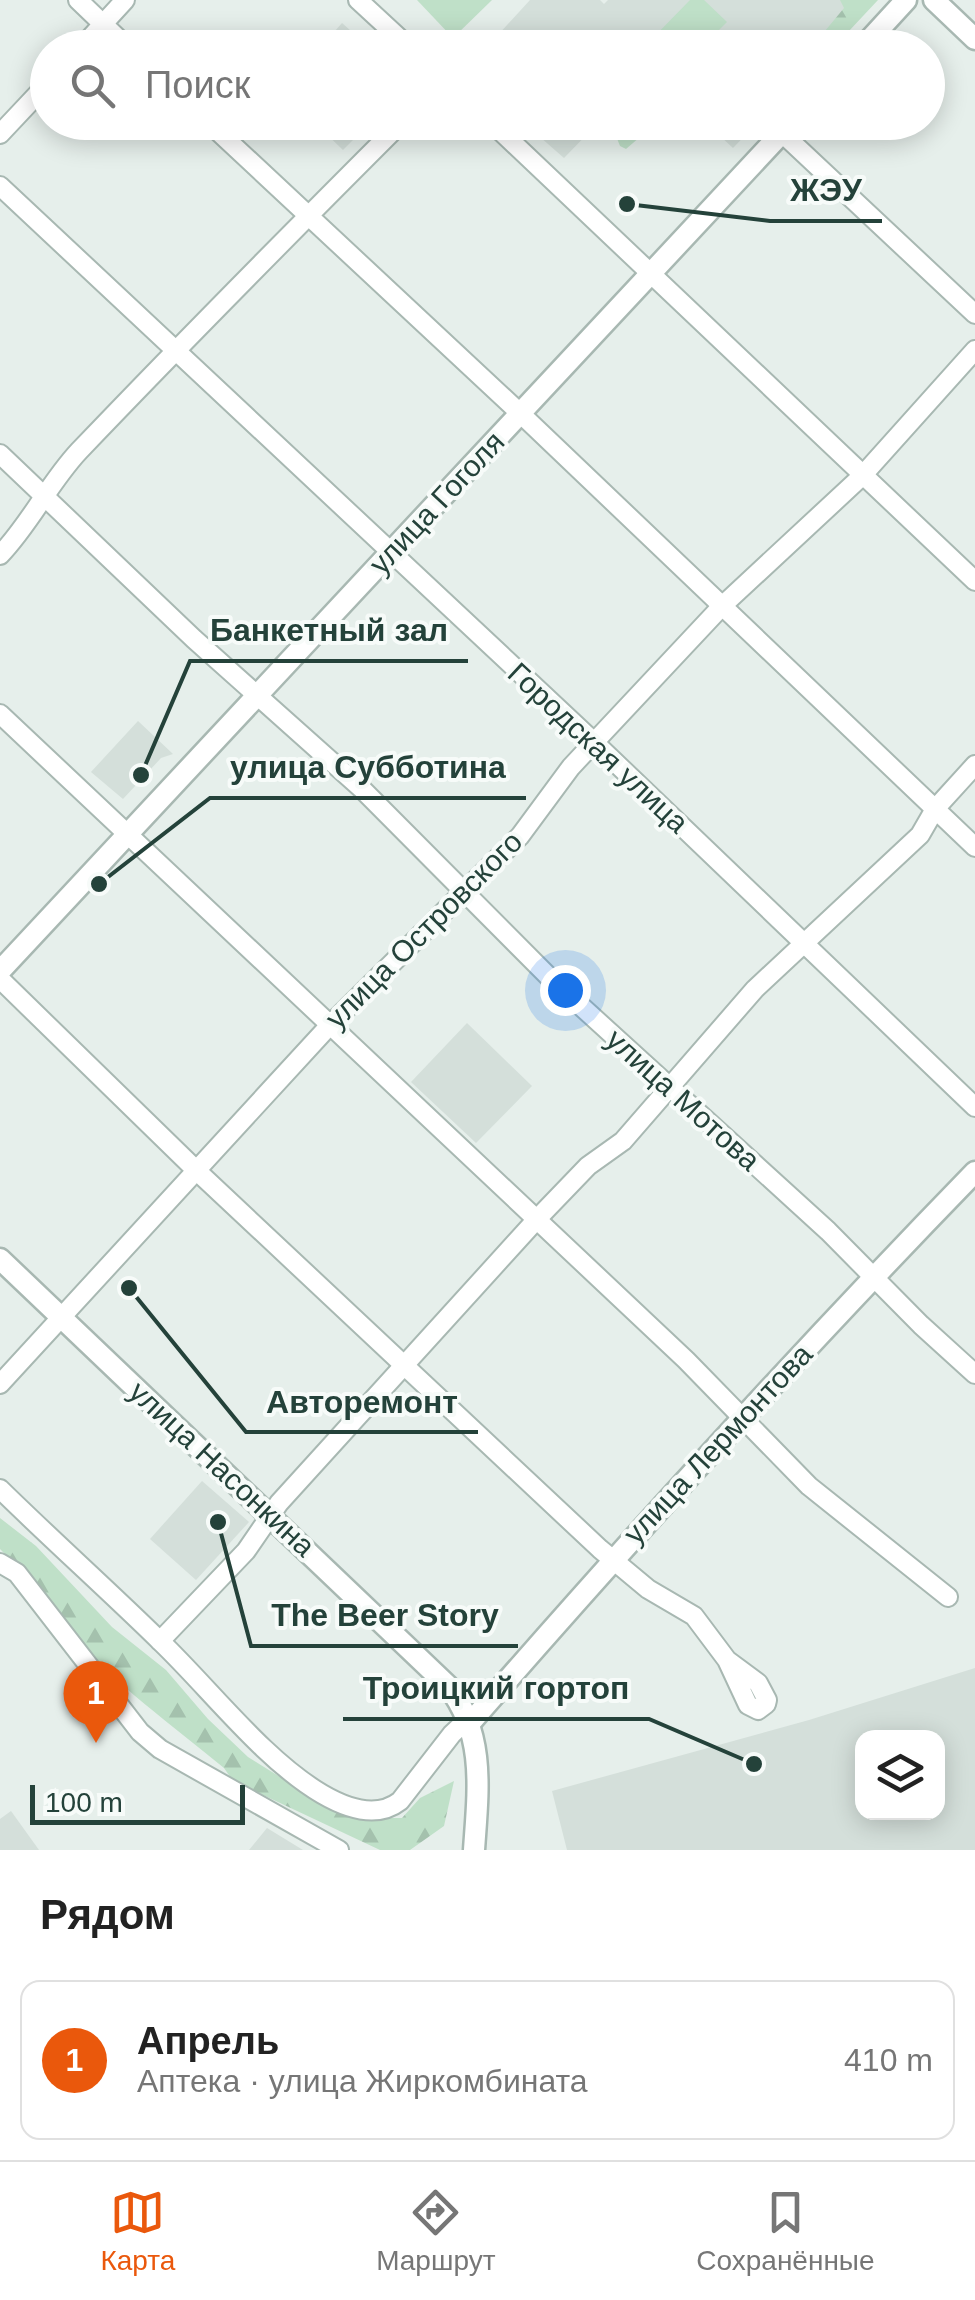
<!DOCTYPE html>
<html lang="ru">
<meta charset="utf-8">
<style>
body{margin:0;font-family:Helvetica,sans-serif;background:#f2f2f2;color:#222}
.controls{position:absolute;right:30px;bottom:30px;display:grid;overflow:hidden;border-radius:20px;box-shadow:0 5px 25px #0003}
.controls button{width:90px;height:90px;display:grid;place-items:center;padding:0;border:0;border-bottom:2px solid #e0e0e0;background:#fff;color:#222;font:50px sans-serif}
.scale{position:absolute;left:30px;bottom:25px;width:215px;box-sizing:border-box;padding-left:10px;border:5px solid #24423a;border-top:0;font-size:28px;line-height:35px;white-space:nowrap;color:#24423a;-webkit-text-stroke:8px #f7fbf9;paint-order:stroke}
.you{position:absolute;left:565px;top:990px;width:35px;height:35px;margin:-25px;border:8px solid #fff;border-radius:50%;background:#1a73e8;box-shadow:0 0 0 15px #1a73e833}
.badge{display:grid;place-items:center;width:65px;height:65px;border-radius:50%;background:#ea580c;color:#fff;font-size:32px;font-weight:700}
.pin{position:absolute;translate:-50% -82px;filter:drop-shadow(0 2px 5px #0008)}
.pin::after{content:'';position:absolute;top:52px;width:35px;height:30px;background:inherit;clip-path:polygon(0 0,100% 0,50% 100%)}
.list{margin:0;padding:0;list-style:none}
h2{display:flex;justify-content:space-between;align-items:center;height:130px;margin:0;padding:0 40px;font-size:42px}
h2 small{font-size:32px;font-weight:400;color:#767676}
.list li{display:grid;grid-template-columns:65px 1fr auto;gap:30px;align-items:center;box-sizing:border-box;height:160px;margin:0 20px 20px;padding:0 20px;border:2px solid #e0e0e0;border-radius:20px}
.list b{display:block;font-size:38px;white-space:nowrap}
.list p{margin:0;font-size:32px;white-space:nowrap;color:#767676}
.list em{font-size:32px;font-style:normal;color:#767676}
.icon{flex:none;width:55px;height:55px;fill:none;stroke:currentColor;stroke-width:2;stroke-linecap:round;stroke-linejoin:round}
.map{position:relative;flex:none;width:975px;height:1850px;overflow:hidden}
.search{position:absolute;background:#fff;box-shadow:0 5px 25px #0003;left:30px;right:30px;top:30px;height:110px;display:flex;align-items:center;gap:25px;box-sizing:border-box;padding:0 35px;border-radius:55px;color:#767676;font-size:38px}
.sheet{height:310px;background:#fff}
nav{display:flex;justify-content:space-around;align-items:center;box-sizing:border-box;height:140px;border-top:2px solid #e0e0e0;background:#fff;font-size:28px;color:#767676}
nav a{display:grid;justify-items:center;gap:5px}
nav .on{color:#ea580c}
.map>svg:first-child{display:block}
.built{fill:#d4dfda;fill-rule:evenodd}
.forest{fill:url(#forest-firs)}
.pitch{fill:#bfe0c8}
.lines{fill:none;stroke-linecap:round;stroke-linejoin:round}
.minor-casing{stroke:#a8b8b2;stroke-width:22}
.tertiary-casing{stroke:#a8b8b2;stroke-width:25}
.minor{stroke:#fff;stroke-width:18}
.tertiary{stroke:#fff;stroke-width:20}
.labels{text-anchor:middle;stroke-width:8;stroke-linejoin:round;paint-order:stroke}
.street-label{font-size:30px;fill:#24423a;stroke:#f7fbf9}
.leader{fill:none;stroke:#24423a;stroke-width:4}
.callout-dot{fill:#24423a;stroke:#f7fbf9;stroke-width:4}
.callout-label{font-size:32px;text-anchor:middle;font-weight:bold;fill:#24423a;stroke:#f7fbf9;stroke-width:8;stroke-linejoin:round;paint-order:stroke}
</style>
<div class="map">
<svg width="975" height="1850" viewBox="0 0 975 1850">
<defs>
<pattern id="forest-firs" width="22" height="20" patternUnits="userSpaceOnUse" patternTransform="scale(2.5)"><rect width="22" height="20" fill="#bfe0c8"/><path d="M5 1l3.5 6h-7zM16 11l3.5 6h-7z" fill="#a4c1ad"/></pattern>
</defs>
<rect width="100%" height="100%" fill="#e6efeb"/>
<!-- built -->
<g class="built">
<polygon points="530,0 600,0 604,4 608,0 873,0 828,47 486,48"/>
<polygon points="342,23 351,31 367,47 321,47"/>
<polygon points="315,123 370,123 343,150"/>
<polygon points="524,123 598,123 564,158"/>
<polygon points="706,123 757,123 733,148"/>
<polygon points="138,721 173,754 161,758 123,799 91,772"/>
<polygon points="467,1023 532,1086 476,1143 411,1082"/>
<polygon points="202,1481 249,1522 196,1580 150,1539"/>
<path d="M975,1668v182h-408l-15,-59 257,-71zM862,1738h76v74h-76z"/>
<polygon points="11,1811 39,1850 0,1850 0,1819"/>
<polygon points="267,1828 303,1850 249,1850"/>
</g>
<!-- forest -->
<g class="forest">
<polygon points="840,0 878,0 834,47 819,47 815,43 844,8"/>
<polygon points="623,122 649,123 647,131 626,149 620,146 614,131"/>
<path d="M0,1518l36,28 76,81 54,43 42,49 40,38 61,38 59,23h34l18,-20 34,-17 -10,45 -34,24h-30l-147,-69 -9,-13c-52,-43 -109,-84 -154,-134 -25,-27 -43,-59 -70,-85z"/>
</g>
<!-- pitch -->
<g class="pitch">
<polygon points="417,0 492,0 453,38"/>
<polygon points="690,0 704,0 727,22 702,47 657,47 650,41"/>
</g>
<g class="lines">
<!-- minor casing -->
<g class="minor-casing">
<g id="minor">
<polyline points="78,0 128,48"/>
<polyline points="358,0 410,48"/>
<polyline points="81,48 125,0"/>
<polyline points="208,122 521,414 975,847"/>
<polyline points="491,122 975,581"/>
<polyline points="782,133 975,314"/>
<polyline points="0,134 48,83"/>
<polyline points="0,186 595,743 975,1107"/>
<polyline points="0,454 194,639 361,788 549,977 828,1231 921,1325 975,1374"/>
<path d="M0,555c30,-31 49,-72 79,-104 106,-111 214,-220 323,-329"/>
<polyline points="0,714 686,1360 809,1486 948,1597"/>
<polyline points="0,979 198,1172 600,1549 648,1589 694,1616 727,1660 748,1705 758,1710 766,1704 767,1700 758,1683 727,1660"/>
<polyline points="0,1384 329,1026 520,836 571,767 721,607 862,476 975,350"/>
<path d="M0,1489c53,52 108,101 161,153 49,47 103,118 161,152 24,14 55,25 78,7l52,-67 17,-16"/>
<polyline points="0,1563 17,1573 140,1732 160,1749 339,1850"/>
<polyline points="160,1641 246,1551 279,1503 537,1219 588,1166 623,1141 755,989 920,835 935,809 975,765"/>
</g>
</g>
<!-- tertiary casing -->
<g class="tertiary-casing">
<g id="tertiary">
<polyline points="934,0 975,39"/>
<polyline points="862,48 906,0"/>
<polyline points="0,971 792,122"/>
<path d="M0,1259l448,427c38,49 30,105 26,164"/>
<path d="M470,1723c164,-188 331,-372 505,-551"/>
</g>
</g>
<!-- minor -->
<use href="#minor" class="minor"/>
<!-- tertiary -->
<use href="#tertiary" class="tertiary"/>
</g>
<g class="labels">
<!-- street labels -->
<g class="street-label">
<text transform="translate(437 503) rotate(-47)" y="10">улица Гоголя</text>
<text transform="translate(598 748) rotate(43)" y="10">Городская улица</text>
<text transform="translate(424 930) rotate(-45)" y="10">улица Островского</text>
<text transform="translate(683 1100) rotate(42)" y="10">улица Мотова</text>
<text transform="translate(718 1444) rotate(-47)" y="10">улица Лермонтова</text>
<text transform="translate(222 1469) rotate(43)" y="10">улица Насонкина</text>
</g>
</g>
<!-- callouts -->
<path class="leader" d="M627 204L770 221H882M141 775L190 661H468M99 884L210 798H526M129 1288L246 1432H478M218 1522L251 1646H518M754 1764L649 1719H343"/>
<g class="callout-dot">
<circle cx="627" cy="204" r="10"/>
<circle cx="141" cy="775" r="10"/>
<circle cx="99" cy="884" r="10"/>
<circle cx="129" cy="1288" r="10"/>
<circle cx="218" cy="1522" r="10"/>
<circle cx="754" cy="1764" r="10"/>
</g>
<g class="callout-label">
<text x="826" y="201">ЖЭУ</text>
<text x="329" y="641">Банкетный зал</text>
<text x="368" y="778">улица Субботина</text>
<text x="362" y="1413">Авторемонт</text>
<text x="385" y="1626">The Beer Story</text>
<text x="496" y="1699">Троицкий гортоп</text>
</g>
</svg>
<div class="controls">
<button><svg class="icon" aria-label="layers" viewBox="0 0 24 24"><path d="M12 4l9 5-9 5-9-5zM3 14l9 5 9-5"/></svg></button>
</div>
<div class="scale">100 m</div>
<div class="you"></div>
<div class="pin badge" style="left:96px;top:1743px">1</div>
<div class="search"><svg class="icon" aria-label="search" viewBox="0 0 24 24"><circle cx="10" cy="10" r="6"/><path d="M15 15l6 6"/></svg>Поиск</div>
</div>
<section class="sheet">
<h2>Рядом<small></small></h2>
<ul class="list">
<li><span class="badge">1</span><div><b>Апрель</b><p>Аптека · улица Жиркомбината</p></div><em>410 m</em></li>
</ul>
</section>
<nav>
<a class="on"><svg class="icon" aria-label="map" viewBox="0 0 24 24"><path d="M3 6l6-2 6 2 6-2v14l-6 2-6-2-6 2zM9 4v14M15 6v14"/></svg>Карта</a>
<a><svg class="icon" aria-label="directions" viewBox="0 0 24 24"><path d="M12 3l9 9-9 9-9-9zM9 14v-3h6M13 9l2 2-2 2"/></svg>Маршрут</a>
<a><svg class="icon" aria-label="saved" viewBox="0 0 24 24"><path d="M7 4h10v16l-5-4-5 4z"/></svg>Сохранённые</a>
</nav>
